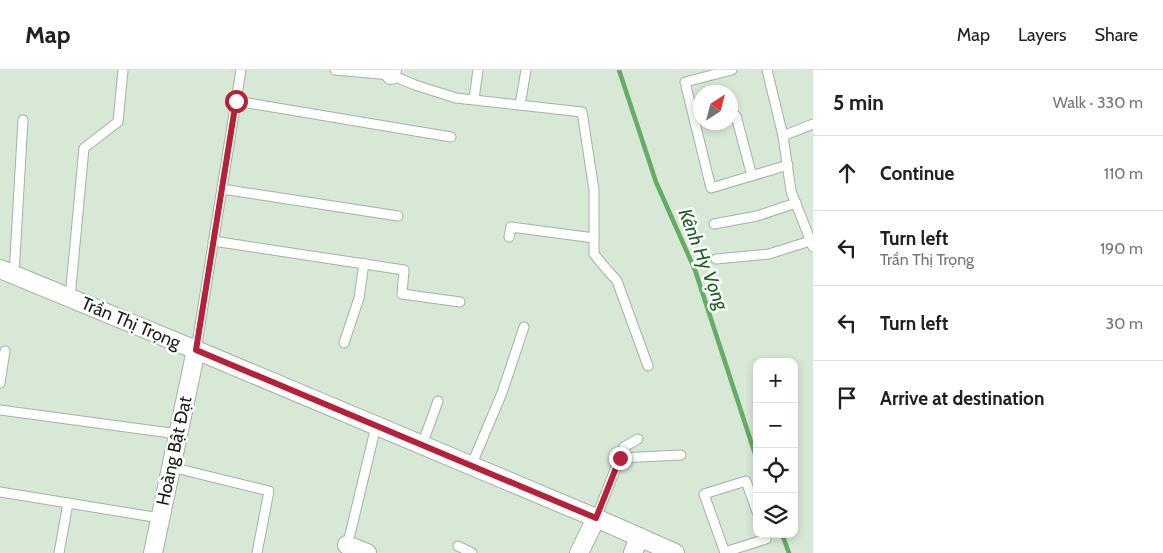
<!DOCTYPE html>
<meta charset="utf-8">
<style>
body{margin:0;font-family:Cabin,sans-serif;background:#f2f2f2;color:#202124}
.controls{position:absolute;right:15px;bottom:15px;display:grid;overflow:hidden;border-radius:10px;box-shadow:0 2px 8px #0003}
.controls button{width:45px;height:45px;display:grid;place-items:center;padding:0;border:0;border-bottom:1px solid #e0e0e0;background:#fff;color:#202124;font:25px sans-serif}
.compass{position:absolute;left:693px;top:15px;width:45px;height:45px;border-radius:50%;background:#fff;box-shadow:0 2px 8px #0003;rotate:36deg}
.stop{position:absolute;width:15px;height:15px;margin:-11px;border:4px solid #b42139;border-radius:50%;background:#fff}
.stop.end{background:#b42139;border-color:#fff;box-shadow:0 1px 5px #0008}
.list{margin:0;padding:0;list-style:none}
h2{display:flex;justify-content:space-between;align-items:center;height:65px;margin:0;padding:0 20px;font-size:21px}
h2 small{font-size:16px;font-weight:400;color:#757577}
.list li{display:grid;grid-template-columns:32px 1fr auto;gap:15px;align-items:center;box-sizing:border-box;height:75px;padding:0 20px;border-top:1px solid #e0e0e0}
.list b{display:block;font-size:19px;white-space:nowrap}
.list p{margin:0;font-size:16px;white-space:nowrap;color:#757577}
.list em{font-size:16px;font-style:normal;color:#757577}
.icon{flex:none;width:28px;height:28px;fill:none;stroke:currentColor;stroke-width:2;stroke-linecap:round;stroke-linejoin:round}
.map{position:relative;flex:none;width:813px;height:483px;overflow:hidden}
header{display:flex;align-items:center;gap:30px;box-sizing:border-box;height:70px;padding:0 25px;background:#fff;border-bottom:1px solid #e0e0e0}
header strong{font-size:24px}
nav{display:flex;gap:28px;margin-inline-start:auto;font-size:18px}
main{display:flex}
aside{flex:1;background:#fff}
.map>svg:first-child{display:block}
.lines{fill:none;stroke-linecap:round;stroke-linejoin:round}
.stream{stroke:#65ac64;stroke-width:4.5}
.lane-casing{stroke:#a3b2a2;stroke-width:11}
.street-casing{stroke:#a3b2a2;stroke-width:20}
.lane{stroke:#fff;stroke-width:9}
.street{stroke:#fff;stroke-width:18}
.route{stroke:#b42139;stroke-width:6}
.labels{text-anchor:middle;stroke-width:5;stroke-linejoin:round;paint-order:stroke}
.street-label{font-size:18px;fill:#171c17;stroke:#fff}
.water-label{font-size:19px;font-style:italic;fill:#17611b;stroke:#fff}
</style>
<header>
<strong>Map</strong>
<nav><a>Map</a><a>Layers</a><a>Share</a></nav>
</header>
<main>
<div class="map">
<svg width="813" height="483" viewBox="0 0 813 483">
<rect width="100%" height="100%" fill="#d8e8d7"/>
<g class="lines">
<!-- stream -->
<g class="stream">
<polyline points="619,0 656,112 695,200 757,390"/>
<polyline points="782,464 789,483"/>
</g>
<!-- lane casing -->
<g class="lane-casing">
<g id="lane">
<polyline points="335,0 391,5 415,15 456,28 582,42 594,120 594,184 602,194 617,211 648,296"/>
<polyline points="732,0 685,12 711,118 788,95"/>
<polyline points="767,0 783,66 791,121 813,177"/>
<polyline points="474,29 478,0"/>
<polyline points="236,31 451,67"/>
<polyline points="520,35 526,0"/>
<polyline points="736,46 752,106"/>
<polyline points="783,66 813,54"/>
<polyline points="222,119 398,146"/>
<polyline points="714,154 757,146 796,133"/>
<polyline points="509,167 511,157 594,168"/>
<polyline points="213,171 404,200 402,224 460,232"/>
<polyline points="716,189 769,184 810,171"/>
<polyline points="14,205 23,50"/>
<polyline points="70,228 84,78 118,52 123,0"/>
<polyline points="344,273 359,228 364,193"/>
<polyline points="196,280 241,0"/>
<polyline points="0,313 5,281"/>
<polyline points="0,340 178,364"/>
<polyline points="422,375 438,331"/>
<polyline points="620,388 681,385"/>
<polyline points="471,396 502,323 524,257"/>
<polyline points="171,397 269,421 257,483"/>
<polyline points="0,422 160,448"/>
<polyline points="596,448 624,377 638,369"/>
<polyline points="458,476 472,483"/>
<polyline points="347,477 376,356"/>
<polyline points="725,482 766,469 765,464"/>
<polyline points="59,483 68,433"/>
<polyline points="725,483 704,424 746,411 757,442"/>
</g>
</g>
<!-- street casing -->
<g class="street-casing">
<g id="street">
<polyline points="391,5 392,0"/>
<polyline points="0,199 196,280 596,448 675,483"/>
<polyline points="347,475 367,483"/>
<polyline points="153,483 196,280"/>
<polyline points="579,483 596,448"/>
<polyline points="633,483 639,467"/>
</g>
</g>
<!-- lane -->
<use href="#lane" class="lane"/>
<!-- street -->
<use href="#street" class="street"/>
</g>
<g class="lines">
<!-- route -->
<polyline class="route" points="236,31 196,280 596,448 620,388"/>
</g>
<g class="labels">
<!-- street labels -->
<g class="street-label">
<text transform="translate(131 253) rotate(23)" y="6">Trần Thị Trọng</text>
<text transform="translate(174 381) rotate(-78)" y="6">Hoàng Bật Đạt</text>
</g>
<!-- water labels -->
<g class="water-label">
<text transform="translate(704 189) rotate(69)" y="7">Kênh Hy Vọng</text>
</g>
</g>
</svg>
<div class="controls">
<button>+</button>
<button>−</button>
<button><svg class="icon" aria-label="locate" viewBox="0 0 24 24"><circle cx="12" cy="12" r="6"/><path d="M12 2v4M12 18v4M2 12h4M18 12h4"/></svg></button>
<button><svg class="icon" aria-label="layers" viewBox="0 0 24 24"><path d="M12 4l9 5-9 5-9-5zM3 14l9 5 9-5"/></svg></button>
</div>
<svg class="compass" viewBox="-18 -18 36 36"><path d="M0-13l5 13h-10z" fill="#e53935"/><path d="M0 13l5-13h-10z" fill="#757577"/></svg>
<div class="stop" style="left:236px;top:31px"></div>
<div class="stop end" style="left:620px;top:388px"></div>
</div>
<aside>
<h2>5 min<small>Walk · 330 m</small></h2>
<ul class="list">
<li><svg class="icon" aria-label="ahead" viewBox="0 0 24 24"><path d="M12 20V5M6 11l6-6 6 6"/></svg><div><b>Continue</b></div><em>110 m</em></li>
<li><svg class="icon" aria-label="left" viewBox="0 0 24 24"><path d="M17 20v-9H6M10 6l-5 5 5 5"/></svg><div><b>Turn left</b><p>Trần Thị Trọng</p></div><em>190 m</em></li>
<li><svg class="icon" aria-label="left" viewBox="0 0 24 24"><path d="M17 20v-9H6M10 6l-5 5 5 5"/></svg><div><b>Turn left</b></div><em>30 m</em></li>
<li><svg class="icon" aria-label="arrive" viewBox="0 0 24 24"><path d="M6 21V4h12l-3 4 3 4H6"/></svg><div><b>Arrive at destination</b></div></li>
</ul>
</aside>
</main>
